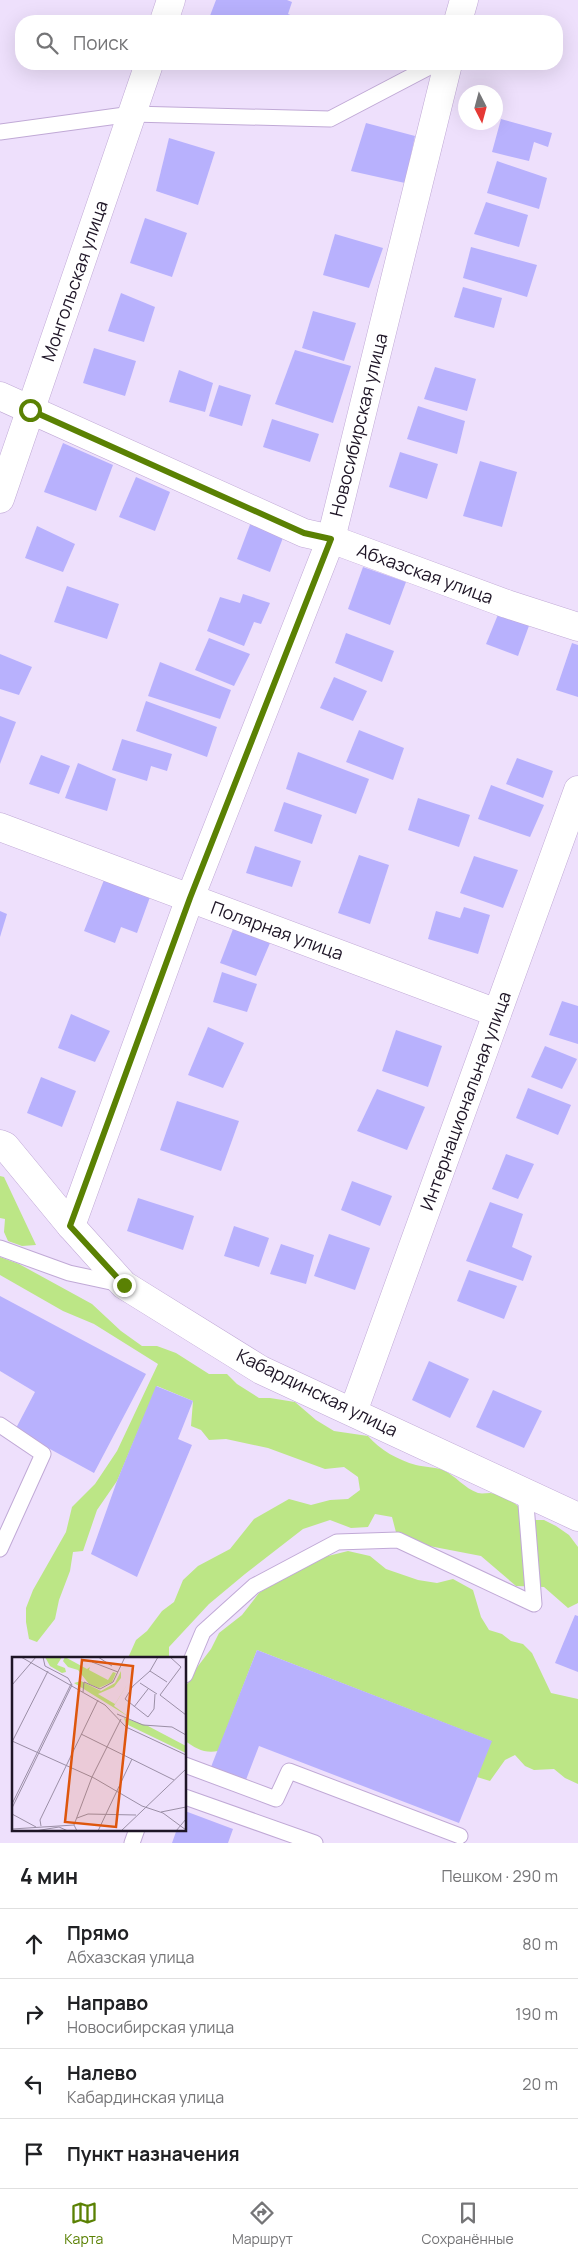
<!DOCTYPE html>
<html lang="ru">
<meta charset="utf-8">
<style>
body{margin:0;font-family:Manrope,sans-serif;background:#f6f6f6;color:#202124}
.compass{position:absolute;left:458px;top:85px;width:45px;height:45px;border-radius:50%;background:#fff;box-shadow:0 5px 20px #0002;rotate:174deg}
.stop{position:absolute;width:15px;height:15px;margin:-11px;border:4px solid #5a8103;border-radius:50%;background:#fff}
.stop.end{background:#5a8103;border-color:#fff;box-shadow:0 1px 5px #0008}
.list{margin:0;padding:0;list-style:none}
h2{display:flex;justify-content:space-between;align-items:center;height:65px;margin:0;padding:0 20px;font-size:21px}
h2 small{font-size:16px;font-weight:400;color:#757577}
.list li{display:grid;grid-template-columns:32px 1fr auto;gap:15px;align-items:center;box-sizing:border-box;height:70px;padding:0 20px;border-top:1px solid #e0e0e0}
.list b{display:block;font-size:19px;white-space:nowrap}
.list p{margin:0;font-size:16px;white-space:nowrap;color:#757577}
.list em{font-size:16px;font-style:normal;color:#757577}
.icon{flex:none;width:28px;height:28px;fill:none;stroke:currentColor;stroke-width:2;stroke-linecap:round;stroke-linejoin:round}
.map{position:relative;flex:none;width:578px;height:1843px;overflow:hidden}
.search{position:absolute;background:#fff;box-shadow:0 5px 20px #0002;left:15px;right:15px;top:15px;height:55px;display:flex;align-items:center;gap:12px;box-sizing:border-box;padding:0 18px;border-radius:20px;color:#757577;font-size:19px}
.sheet{height:345px;background:#fff}
nav{display:flex;justify-content:space-around;align-items:center;box-sizing:border-box;height:70px;border-top:1px solid #e0e0e0;background:#fff;font-size:14px;color:#757577}
nav a{display:grid;justify-items:center;gap:2px}
nav .on{color:#5a8103}
.map>svg:first-child{display:block}
.green{fill:#bce686}
.building{fill:#b8b1fd}
.lines{fill:none;stroke-linecap:round;stroke-linejoin:round}
.service-casing{stroke:#c0a9d6;stroke-width:17}
.minor-casing{stroke:#c0a9d6;stroke-width:29}
.tertiary-casing{stroke:#c0a9d6;stroke-width:29}
.service{stroke:#fff;stroke-width:15}
.minor{stroke:#fff;stroke-width:28}
.tertiary{stroke:#fff;stroke-width:28}
.route{stroke:#5a8103;stroke-width:6}
.labels{text-anchor:middle;stroke-width:4;stroke-linejoin:round;paint-order:stroke}
.street-label{font-size:18px;fill:#1e1526;stroke:#fff}
.inset-road{fill:none;stroke:#9b8fa6;stroke-width:1}
.view{fill:#de560d;fill-opacity:0.15;stroke:#de560d;stroke-width:2.5}
.inset-edge{fill:none;stroke:#1e1526;stroke-width:2.5}
</style>
<div class="map">
<svg width="578" height="1843" viewBox="0 0 578 1843">
<rect width="100%" height="100%" fill="#eee0fc"/>
<!-- green -->
<g class="green">
<polygon points="0,1176 4,1177 36,1245 22,1246 8,1241 4,1232 5,1219 0,1218"/>
<path d="M0,1257l19,7 73,40 29,27 21,15h15l19,7 33,21h18l10,10 22,14h11l25,4 21,18 18,11 34,5c12,14 30,24 48,29 9,2 19,2 27,5 13,6 21,18 35,23 4,1 8,0 12,0 18,2 29,12 40,27h14l12,6 13,9 9,12v56l-10,5 -24,-21 -28,-1 -35,-30 -83,-16 -6,-23 -17,-3 -7,13 -17,1 -21,-8 -27,9 -58,45 -36,30 -40,43v11h-41l8,-18 11,-9 15,-20 12,-9 9,-22 15,-14 32,-17 24,-30 35,-20 22,6 19,-5 18,-1 12,-9 -2,-13 -14,-10 -19,2 -57,-21 -42,-9 -17,1 -8,-10 -10,-4 2,-25 -36,-15 -40,95 -20,29 -14,41 -10,1 -3,19 -11,29 -4,19 -18,23 -8,-3 -3,-17v-14l7,-18 33,-58 6,-25 23,-23 22,-33 41,-87 -64,-40 -31,-13 -63,-36z"/>
<path d="M348,1551l22,5 16,13 32,11 19,3 16,-4 20,11 8,27 8,13 13,4 9,7 12,3 9,9 19,40 27,6v85l-13,-6 -11,-9 -20,1 -9,-4 -10,-11 -10,5 -15,21 -13,-4 14,-36 -234,-91 -39,101c-13,3 -23,-3 -33,-10v-53l10,-18 16,-21 8,-16 23,-18 17,-22 18,-13 47,-23z"/>
</g>
<!-- building -->
<g class="building">
<polygon points="216,0 287,0 292,2 288,14 297,18 295,21 208,21"/>
<polygon points="501,119 552,133 548,147 534,142 529,161 492,152"/>
<polygon points="366,123 415,136 405,183 351,171"/>
<polygon points="169,138 215,152 198,205 156,191"/>
<polygon points="497,161 547,178 539,209 487,193"/>
<polygon points="486,202 528,215 519,247 474,234"/>
<polygon points="145,218 187,233 172,277 130,263"/>
<polygon points="335,234 383,248 369,288 323,275"/>
<polygon points="471,247 537,265 527,297 463,278"/>
<polygon points="463,287 502,298 494,328 454,317"/>
<polygon points="121,293 155,307 144,342 108,331"/>
<polygon points="313,311 356,323 344,361 302,348"/>
<polygon points="94,348 136,361 125,396 83,383"/>
<polygon points="295,350 351,366 333,423 275,404"/>
<polygon points="435,367 476,379 467,411 424,399"/>
<polygon points="179,370 213,383 205,412 169,402"/>
<polygon points="219,385 251,395 242,426 209,416"/>
<polygon points="418,406 465,421 457,454 407,439"/>
<polygon points="272,419 319,434 310,462 263,447"/>
<polygon points="63,443 113,465 96,511 44,492"/>
<polygon points="400,452 438,464 427,499 389,487"/>
<polygon points="480,461 517,472 502,527 463,516"/>
<polygon points="136,477 170,492 155,531 119,517"/>
<polygon points="251,522 284,535 270,572 237,559"/>
<polygon points="37,526 75,544 63,572 25,558"/>
<polygon points="363,567 406,582 390,625 348,609"/>
<polygon points="67,586 119,604 107,639 54,622"/>
<polygon points="243,594 270,603 261,624 254,622 244,646 207,631 220,597 240,603"/>
<polygon points="499,612 530,623 518,656 486,644"/>
<polygon points="346,633 394,651 382,682 335,663"/>
<polygon points="209,638 250,654 234,686 195,670"/>
<polygon points="572,643 578,645 578,697 556,690"/>
<polygon points="0,654 32,667 19,695 0,689"/>
<polygon points="160,662 231,690 220,719 148,696"/>
<polygon points="334,677 367,691 353,721 320,708"/>
<polygon points="146,701 217,727 207,757 136,731"/>
<polygon points="0,716 16,722 0,764"/>
<polygon points="359,730 404,748 393,780 346,762"/>
<polygon points="122,739 172,754 167,771 151,766 147,781 112,770"/>
<polygon points="298,752 369,779 356,814 286,789"/>
<polygon points="41,755 70,766 59,794 29,784"/>
<polygon points="517,758 553,771 543,798 506,784"/>
<polygon points="78,763 116,779 107,811 65,798"/>
<polygon points="491,785 544,805 530,837 478,819"/>
<polygon points="418,798 470,815 459,847 408,830"/>
<polygon points="284,802 322,815 312,844 274,831"/>
<polygon points="255,846 301,861 292,887 246,873"/>
<polygon points="359,855 389,865 370,924 338,913"/>
<polygon points="474,856 518,870 503,908 460,893"/>
<polygon points="104,880 150,897 137,933 121,927 115,943 84,931"/>
<polygon points="464,907 490,915 478,954 428,939 436,911 460,918"/>
<polygon points="0,911 7,914 0,937"/>
<polygon points="233,929 270,943 256,976 220,963"/>
<polygon points="222,972 257,984 247,1012 213,1002"/>
<polygon points="562,1001 578,1006 578,1044 549,1035"/>
<polygon points="71,1014 110,1031 95,1062 58,1048"/>
<polygon points="208,1027 244,1043 223,1088 188,1075"/>
<polygon points="396,1030 442,1046 428,1087 382,1071"/>
<polygon points="545,1046 577,1059 562,1089 531,1077"/>
<polygon points="41,1077 76,1091 62,1127 27,1113"/>
<polygon points="528,1088 571,1105 558,1135 516,1118"/>
<polygon points="377,1089 425,1107 407,1150 357,1131"/>
<polygon points="177,1101 239,1121 221,1171 160,1150"/>
<polygon points="506,1154 534,1164 518,1199 492,1189"/>
<polygon points="352,1181 392,1196 380,1226 341,1210"/>
<polygon points="138,1198 194,1216 183,1250 127,1231"/>
<polygon points="490,1202 523,1214 512,1247 532,1256 523,1281 466,1261"/>
<polygon points="234,1226 269,1238 259,1267 224,1256"/>
<polygon points="329,1234 370,1248 355,1290 314,1276"/>
<polygon points="281,1244 314,1255 306,1284 270,1274"/>
<polygon points="469,1270 517,1286 504,1319 457,1301"/>
<polygon points="0,1296 146,1374 94,1473 15,1430 35,1392 0,1371"/>
<polygon points="429,1361 469,1379 450,1418 412,1400"/>
<polygon points="156,1386 193,1401 178,1439 192,1445 137,1577 91,1554 117,1481"/>
<polygon points="493,1390 542,1411 524,1448 476,1427"/>
<polygon points="575,1615 578,1616 578,1672 555,1663"/>
<polygon points="257,1650 492,1741 459,1823 259,1746 244,1785 209,1772"/>
<polygon points="185,1811 233,1829 228,1843 172,1843 177,1829 185,1829"/>
</g>
<g class="lines">
<!-- service casing -->
<g class="service-casing">
<g id="service">
<polyline points="0,132 132,114 330,119 435,64"/>
<polyline points="0,1248 69,1273 120,1284"/>
<polyline points="0,1425 43,1454 0,1549"/>
<polyline points="185,1675 203,1632 254,1586 337,1542 398,1540 534,1604 525,1492"/>
<polyline points="185,1765 276,1799 289,1771 460,1836"/>
<polyline points="185,1797 315,1843"/>
<polyline points="132,1843 137,1829"/>
</g>
</g>
<!-- minor casing -->
<g class="minor-casing">
<g id="minor">
<polyline points="164,21 171,0"/>
<polyline points="458,21 464,0"/>
<polyline points="0,396 304,533 331,539 507,604 578,627"/>
<polyline points="0,499 149,64"/>
<polyline points="0,827 497,1013"/>
<polyline points="71,1226 190,898 331,539 448,64"/>
<polyline points="353,1412 578,790"/>
</g>
</g>
<!-- tertiary casing -->
<g class="tertiary-casing">
<polyline id="tertiary" points="0,1144 5,1146 71,1226 124,1285 261,1370 578,1517"/>
</g>
<!-- service -->
<use href="#service" class="service"/>
<!-- minor -->
<use href="#minor" class="minor"/>
<!-- tertiary -->
<use href="#tertiary" class="tertiary"/>
</g>
<g class="lines">
<!-- route -->
<polyline class="route" points="30,410 304,533 331,539 190,898 70,1226 124,1285"/>
</g>
<g class="labels">
<!-- street labels -->
<g class="street-label">
<text transform="translate(75 281) rotate(-71)" y="6">Монгольская улица</text>
<text transform="translate(359 425) rotate(-76)" y="6">Новосибирская улица</text>
<text transform="translate(425 574) rotate(20)" y="6">Абхазская улица</text>
<text transform="translate(277 931) rotate(20)" y="6">Полярная улица</text>
<text transform="translate(466 1101) rotate(-70)" y="6">Интернациональная улица</text>
<text transform="translate(317 1393) rotate(26)" y="6">Кабардинская улица</text>
</g>
</g>
<!-- overview -->
<g transform="translate(12 1657)">
<rect width="174" height="174" fill="#eee0fc"/>
<path d="M33,0h17l-5,8 8,3 1,4 -4,1 -12,-7zM53,0l22,12 3,-2 -1,3 19,10 5,-8 3,1 -4,9 -13,6 -10,-4 -11,-14 -10,-3 -5,-6zM109,14v7l-7,9 -16,7 17,10 13,-21 -14,23 15,11 -55,-34 7,-2 20,10 14,-8zM112,61l24,8 38,20v7l-60,-29z" fill="#bce686"/>
<path class="inset-road" d="M9,0l84,48 21,22 60,28M86,0l14,9M146,0l-8,14 17,11M158,0l11,10 -21,28 26,20M80,5l26,10M138,14l-17,15 -8,13 23,18 6,-8 1,-15M128,26l17,11M0,28l24,-28M71,35l1,-10 16,7 13,-7 12,-25M122,50l14,-18M105,57l26,11 29,2 14,8M69,77l93,46M0,84l82,37 48,28 21,7 23,17M0,85l36,-71M0,147l59,-120M0,151l60,-123 -4,-7 -23,-12 -2,-9M149,155l25,-5M0,157l24,13M65,161l11,-4 48,1M29,169l-1,-6 58,-120M0,172l62,-4M23,174l24,-4 9,4M65,174l-3,-6 18,-48 29,-58M86,174l34,-72M109,174l65,-62M164,174l10,-12"/>
<path class="view" d="M70,3l51,6 -17,161 -51,-5z"/>
<rect width="174" height="174" class="inset-edge"/>
</g>
</svg>
<svg class="compass" viewBox="-18 -18 36 36"><path d="M0-13l5 13h-10z" fill="#e53935"/><path d="M0 13l5-13h-10z" fill="#757577"/></svg>
<div class="stop" style="left:30px;top:410px"></div>
<div class="stop end" style="left:124px;top:1285px"></div>
<div class="search"><svg class="icon" aria-label="search" viewBox="0 0 24 24"><circle cx="10" cy="10" r="6"/><path d="M15 15l6 6"/></svg>Поиск</div>
</div>
<section class="sheet">
<h2>4 мин<small>Пешком · 290 m</small></h2>
<ul class="list">
<li><svg class="icon" aria-label="ahead" viewBox="0 0 24 24"><path d="M12 20V5M6 11l6-6 6 6"/></svg><div><b>Прямо</b><p>Абхазская улица</p></div><em>80 m</em></li>
<li><svg class="icon" aria-label="right" viewBox="0 0 24 24"><path d="M7 20v-9h11M14 6l5 5-5 5"/></svg><div><b>Направо</b><p>Новосибирская улица</p></div><em>190 m</em></li>
<li><svg class="icon" aria-label="left" viewBox="0 0 24 24"><path d="M17 20v-9H6M10 6l-5 5 5 5"/></svg><div><b>Налево</b><p>Кабардинская улица</p></div><em>20 m</em></li>
<li><svg class="icon" aria-label="arrive" viewBox="0 0 24 24"><path d="M6 21V4h12l-3 4 3 4H6"/></svg><div><b>Пункт назначения</b></div></li>
</ul>
</section>
<nav>
<a class="on"><svg class="icon" aria-label="map" viewBox="0 0 24 24"><path d="M3 6l6-2 6 2 6-2v14l-6 2-6-2-6 2zM9 4v14M15 6v14"/></svg>Карта</a>
<a><svg class="icon" aria-label="directions" viewBox="0 0 24 24"><path d="M12 3l9 9-9 9-9-9zM9 14v-3h6M13 9l2 2-2 2"/></svg>Маршрут</a>
<a><svg class="icon" aria-label="saved" viewBox="0 0 24 24"><path d="M7 4h10v16l-5-4-5 4z"/></svg>Сохранённые</a>
</nav>
